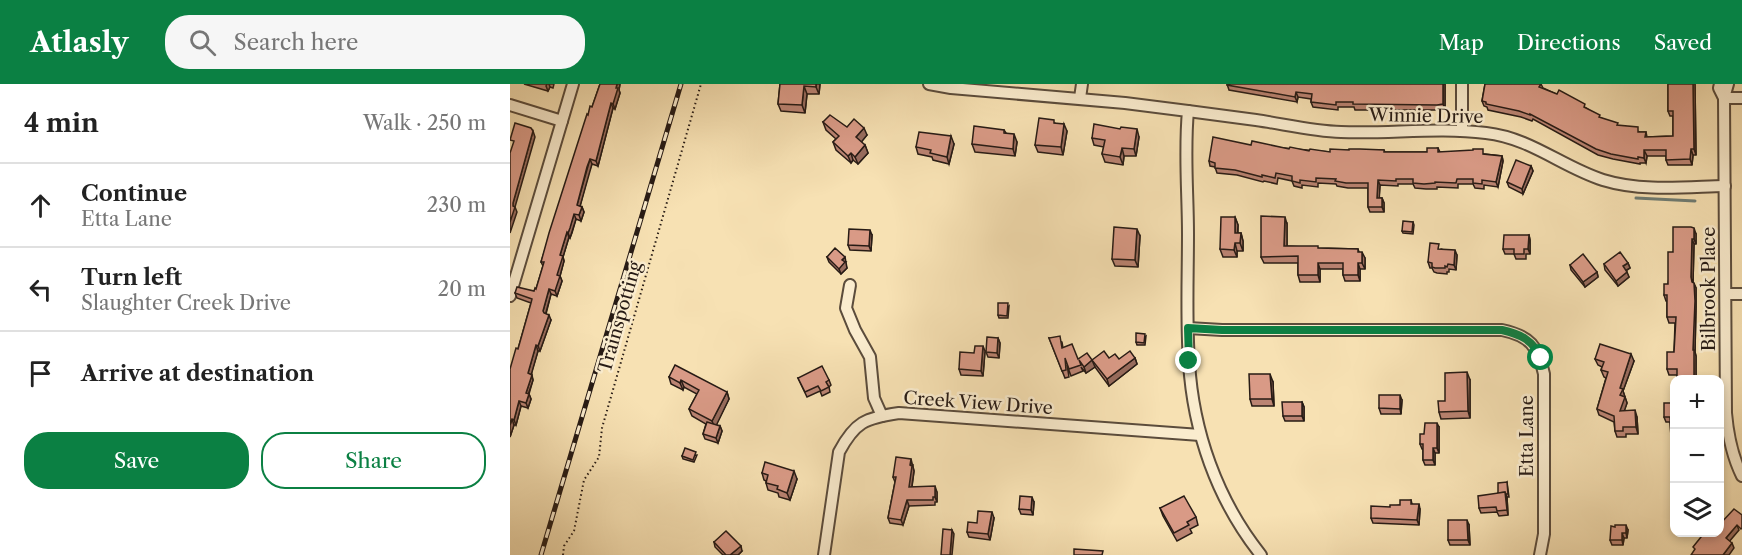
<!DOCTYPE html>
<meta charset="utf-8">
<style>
body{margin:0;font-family:"Libre Caslon Text",serif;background:#f6f6f6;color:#222}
.controls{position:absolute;right:18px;bottom:18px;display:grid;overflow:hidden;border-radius:12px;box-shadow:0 3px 9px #0003}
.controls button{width:54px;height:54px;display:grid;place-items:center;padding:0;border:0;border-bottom:2px solid #e0e0e0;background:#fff;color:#222;font:30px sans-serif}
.stop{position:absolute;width:18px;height:18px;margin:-14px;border:4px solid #0b8043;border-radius:50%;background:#fff}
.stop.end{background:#0b8043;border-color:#fff;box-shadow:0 2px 6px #0008}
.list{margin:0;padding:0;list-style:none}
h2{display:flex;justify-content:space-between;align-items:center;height:78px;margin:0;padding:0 24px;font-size:26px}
h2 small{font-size:20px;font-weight:400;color:#767676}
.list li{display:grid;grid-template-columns:39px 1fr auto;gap:18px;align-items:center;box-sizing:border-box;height:84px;padding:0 24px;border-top:2px solid #e0e0e0}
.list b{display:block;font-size:22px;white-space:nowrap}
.list p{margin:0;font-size:20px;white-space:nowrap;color:#767676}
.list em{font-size:20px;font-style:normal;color:#767676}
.actions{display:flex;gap:12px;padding:18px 24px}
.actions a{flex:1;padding:14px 0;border:2px solid #0b8043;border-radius:24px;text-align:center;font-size:21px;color:#0b8043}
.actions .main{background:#0b8043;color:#fff}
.icon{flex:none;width:33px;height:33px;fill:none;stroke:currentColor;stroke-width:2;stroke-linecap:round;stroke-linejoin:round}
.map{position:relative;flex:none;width:1232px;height:471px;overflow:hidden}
header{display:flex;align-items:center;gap:36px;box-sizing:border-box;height:84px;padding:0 30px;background:#0b8043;color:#fff}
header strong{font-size:28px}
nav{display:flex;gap:33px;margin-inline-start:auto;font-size:21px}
.search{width:420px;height:54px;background:#f6f6f6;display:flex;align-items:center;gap:15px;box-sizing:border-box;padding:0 21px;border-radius:24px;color:#767676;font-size:22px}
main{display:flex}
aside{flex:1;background:#fff}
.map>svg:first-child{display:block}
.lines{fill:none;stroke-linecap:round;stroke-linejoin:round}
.stream{stroke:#6e7c74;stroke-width:3}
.minor-casing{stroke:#5b4c3c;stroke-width:14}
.path{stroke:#271b15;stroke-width:2;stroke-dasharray:1.5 3;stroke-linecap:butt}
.minor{stroke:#faecce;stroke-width:10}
.rail-casing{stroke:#271b15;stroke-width:5}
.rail{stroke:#faecce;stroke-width:3;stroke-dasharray:9;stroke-linecap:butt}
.wall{fill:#bb8473;stroke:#271b15;stroke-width:1.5}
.shaded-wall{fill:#986c5e;stroke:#271b15;stroke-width:1.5}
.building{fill:#d99a86;stroke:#271b15;stroke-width:1.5}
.route{stroke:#0b8043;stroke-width:8}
.labels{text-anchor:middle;stroke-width:5;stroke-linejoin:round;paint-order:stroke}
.street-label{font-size:18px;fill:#271b15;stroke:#faecce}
</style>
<header>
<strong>Atlasly</strong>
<div class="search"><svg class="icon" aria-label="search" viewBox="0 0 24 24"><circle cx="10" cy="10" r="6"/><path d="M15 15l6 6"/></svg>Search here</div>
<nav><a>Map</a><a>Directions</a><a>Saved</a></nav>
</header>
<main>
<aside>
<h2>4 min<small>Walk · 250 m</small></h2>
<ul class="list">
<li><svg class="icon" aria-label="ahead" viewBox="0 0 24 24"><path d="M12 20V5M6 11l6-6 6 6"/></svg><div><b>Continue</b><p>Etta Lane</p></div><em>230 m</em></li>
<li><svg class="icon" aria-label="left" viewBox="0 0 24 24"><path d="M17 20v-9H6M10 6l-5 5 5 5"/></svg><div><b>Turn left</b><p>Slaughter Creek Drive</p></div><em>20 m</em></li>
<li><svg class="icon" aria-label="arrive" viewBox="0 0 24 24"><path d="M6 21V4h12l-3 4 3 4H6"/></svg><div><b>Arrive at destination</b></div></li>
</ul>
<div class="actions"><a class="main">Save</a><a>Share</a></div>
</aside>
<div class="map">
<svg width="1232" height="471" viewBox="0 0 1232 471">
<rect width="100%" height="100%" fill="#f7e1b3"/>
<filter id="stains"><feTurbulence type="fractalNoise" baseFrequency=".00333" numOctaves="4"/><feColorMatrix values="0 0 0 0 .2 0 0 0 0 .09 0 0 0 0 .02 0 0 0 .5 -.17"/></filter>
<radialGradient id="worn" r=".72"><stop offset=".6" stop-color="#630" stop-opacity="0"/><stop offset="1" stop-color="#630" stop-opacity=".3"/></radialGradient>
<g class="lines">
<!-- stream -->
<polyline class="stream" points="1126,114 1185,117"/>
<!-- minor casing -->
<g class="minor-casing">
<g id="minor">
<path d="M419,0l22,4 174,15 63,8c-4,41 0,82 0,123 0,42 -2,85 1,128 4,69 28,138 72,193"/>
<polyline points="1210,0 1209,4 1214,14"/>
<path d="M1218,0l-4,14 2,315c2,23 6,43 16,63"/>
<polyline points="570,14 572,0"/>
<polyline points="1214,14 1232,14"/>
<polyline points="0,21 52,37"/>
<path d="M678,27c23,3 46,6 68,9 28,4 56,11 85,12 48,2 97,-5 145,1 45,5 76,34 117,47 39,12 82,7 122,6"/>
<polyline points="952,47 952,0"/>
<polyline points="340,201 336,224 345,246 360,273 364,314 372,332"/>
<polyline points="1216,210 1232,210"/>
<polyline points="0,212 63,0"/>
<path d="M678,244l34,2h280c28,6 36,16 42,44v160l-4,21"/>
<path d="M314,471l15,-103c16,-30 26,-34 60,-39l301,22"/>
</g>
</g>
<!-- path -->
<polyline class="path" points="53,471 54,462 64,447 74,396 89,373 92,344 191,0"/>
<!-- minor -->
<use href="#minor" class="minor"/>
<!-- rail casing -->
<g class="rail-casing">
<polyline id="rail" points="31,471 171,0"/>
</g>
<!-- rail -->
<use href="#rail" class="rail"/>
</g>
<!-- wall -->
<g class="wall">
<polygon points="14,0 44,0 43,4 40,3 38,7"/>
<polygon points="90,0 110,0 109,6 110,9 105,25 103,24 88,82 82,80 79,88 70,122 72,123 74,128 71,137 66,135 62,149 60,154 59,153 53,173 54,177 50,192 52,197 47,212 41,210 36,230 41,236 30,267 28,267 21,290 23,296 19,310 21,315 18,324 11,322 6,341 4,341 0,353 8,265 21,219 7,214 5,209 24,207 26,205 33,182 31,178 78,31 82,23"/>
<polygon points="270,0 310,0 309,10 297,10 295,29 271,27 268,20"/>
<polygon points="717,0 935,0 935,25 929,26 845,26 844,23 828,23 828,26 803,23 801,18 801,15 788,13 787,18 719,6"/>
<polygon points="975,0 1031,0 1033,4 1076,24 1091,34 1109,42 1130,48 1136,48 1137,53 1163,52 1163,32 1160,32 1158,27 1158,0 1185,0 1186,71 1183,71 1182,81 1158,81 1156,76 1156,72 1137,72 1136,79 1130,79 1130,80 1103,75 1088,71 1023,35 1022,37 1011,33 978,26 977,23 974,22 972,17"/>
<polygon points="313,38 337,43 357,51 351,58 355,61 358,69 348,80 343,76 341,79 326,66 323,58 326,55 316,46"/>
<polygon points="545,39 557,47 553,71 528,68 525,61"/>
<polygon points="494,46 496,49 507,58 505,72 465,68 462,60"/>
<polygon points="629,53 626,72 614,72 613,81 595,78 592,70 594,63 584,61 582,54"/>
<polygon points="444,60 439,80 423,76 422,73 408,70 406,63"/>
<polygon points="741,61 820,68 839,66 874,66 875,68 917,68 928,64 930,68 975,70 992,72 993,77 988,103 974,101 974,105 965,104 963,100 948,100 948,104 927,103 927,105 916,105 905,104 903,100 888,100 888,102 870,101 869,114 872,114 874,119 874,128 860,128 858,123 858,104 838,104 827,102 826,100 808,99 808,103 792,101 792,104 784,102 782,97 768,94 767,100 754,97 753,98 727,91 707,89 705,83 700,82 699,77"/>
<polygon points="1021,82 1023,87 1013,110 999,103 997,98"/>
<polygon points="725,133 728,141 728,149 731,149 733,157 733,167 727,167 727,173 713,173 710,165"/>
<polygon points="903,138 904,141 903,150 893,149 892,147"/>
<polygon points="777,140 777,162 809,164 848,165 849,168 855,174 855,185 850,185 850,197 835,197 833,191 833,185 810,185 810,198 790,198 788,191 788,179 754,179 751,173"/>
<polygon points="1186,150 1186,160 1184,160 1183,199 1186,204 1186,223 1185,268 1186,272 1186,296 1167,296 1167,291 1159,291 1157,285 1164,268 1165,239 1159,239 1157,233 1157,217 1156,217 1154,211 1158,200 1163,168"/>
<polygon points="362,151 361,167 340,166 338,161"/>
<polygon points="1019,151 1020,156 1020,170 1016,170 1016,175 1006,175 1004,170 995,170 993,165"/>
<polygon points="630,152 628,183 605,182 602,175"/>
<polygon points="931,165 947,171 946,186 939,185 939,188 937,188 937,190 927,189 924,188 922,184 920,184 918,178"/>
<polygon points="317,173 336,178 335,179 337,184 331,190 319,178"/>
<polygon points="1118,179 1120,184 1116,187 1119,193 1108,202 1095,186 1094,180"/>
<polygon points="1060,181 1087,188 1088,193 1075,203 1061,186"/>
<polygon points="499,222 498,234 489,234 488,231"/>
<polygon points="636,252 635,261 627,261 626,258"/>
<polygon points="488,254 490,259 489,274 478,273 476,268"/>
<polygon points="539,254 552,258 553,264 568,275 582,276 625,274 627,280 599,302 585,283 576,289 571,283 573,287 561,292 557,281 559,293 555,294"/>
<polygon points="475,267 473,292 451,291 449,285 464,269"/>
<polygon points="1085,275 1124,277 1113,307 1117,319 1114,327 1127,333 1128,350 1116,350 1116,353 1107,353 1105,347 1104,338 1089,331 1087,325 1096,294 1094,293 1091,286 1092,283 1088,281"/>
<polygon points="159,293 217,308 219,315 206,341 210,342 212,347 208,359 195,355 193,350 196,340 182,332 179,325 187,310 174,303 173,306 161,300"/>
<polygon points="288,294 319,296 321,301 319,303 320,308 312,312 310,307 297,313"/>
<polygon points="960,296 960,334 931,335 929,328 935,317"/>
<polygon points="763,298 764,322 742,322 740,315"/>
<polygon points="892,316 891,330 871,330 869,324"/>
<polygon points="792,318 794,323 794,337 775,337 773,332"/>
<polygon points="1164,319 1164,358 1163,359 1161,353 1160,338 1156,338 1154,333"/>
<polygon points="929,343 929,369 925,369 925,381 915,381 913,376 913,365 912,365 910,360 914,350"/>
<polygon points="187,371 184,378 173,375 172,372"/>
<polygon points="403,381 403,383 404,387 402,403 427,408 427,418 425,418 425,421 399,422 393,441 380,439 378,434 385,398 383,393"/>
<polygon points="252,389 287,395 280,416 269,413 268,409 258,406 256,399 256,397 254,396"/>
<polygon points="997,398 999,413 997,413 998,431 989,432 987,428 971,429 969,424 988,409"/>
<polygon points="901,416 902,420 910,425 909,441 863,439 861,434 880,423 890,421"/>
<polygon points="524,418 523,431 511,430 509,425"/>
<polygon points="650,424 686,433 688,441 680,445 682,449 667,457 653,432"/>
<polygon points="484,434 480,456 459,453 457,448 467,439"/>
<polygon points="959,441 960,461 940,461 938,456"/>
<polygon points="1118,446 1117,454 1114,454 1113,461 1102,461 1100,456"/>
<polygon points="204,458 232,467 228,471 213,471 205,463"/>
</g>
<!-- shaded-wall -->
<g class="shaded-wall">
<polygon points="37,0 39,0 40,3 38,7 36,2"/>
<polygon points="107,0 110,0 109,6 110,9 105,25 103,20"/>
<polygon points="306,0 310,0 309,10 306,3"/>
<polygon points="933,0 935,0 935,25 933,20"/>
<polygon points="1183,0 1185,0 1186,71 1184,65"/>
<polygon points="294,2 297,10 295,29 292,21"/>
<polygon points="786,8 788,13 787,18 785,13"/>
<polygon points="101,19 103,24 88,82 86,77"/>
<polygon points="554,40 557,47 553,71 551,63"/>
<polygon points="354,44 357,51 349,61 346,53"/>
<polygon points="627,45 629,53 626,72 624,65"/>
<polygon points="23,47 25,53 5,123 7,128 0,149 0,138 3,119"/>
<polygon points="504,50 507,58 505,72 503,65"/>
<polygon points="441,52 444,60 439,80 437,73"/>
<polygon points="355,61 358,69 348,80 345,73"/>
<polygon points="612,64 614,72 613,81 610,73"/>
<polygon points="1181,65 1183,71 1182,81 1180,75"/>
<polygon points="1134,66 1137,72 1136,79 1134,74"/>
<polygon points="341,69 343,76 341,79 338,72"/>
<polygon points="992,72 993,77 988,103 986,98"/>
<polygon points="80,75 82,80 69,126 67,121"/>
<polygon points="1021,82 1023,87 1013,110 1012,105"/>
<polygon points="868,96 870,101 869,119 867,114"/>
<polygon points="872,114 874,119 874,128 872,123"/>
<polygon points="72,123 74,128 71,137 69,131"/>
<polygon points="64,130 66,135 60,154 58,149"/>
<polygon points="725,133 728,141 727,157 725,149"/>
<polygon points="775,133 777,140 777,169 774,162"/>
<polygon points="1184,144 1186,150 1186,160 1184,155"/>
<polygon points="627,145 630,152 628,183 625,176"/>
<polygon points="360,146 362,151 361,167 359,162"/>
<polygon points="57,148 59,153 53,173 54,177 50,192 52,197 47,212 45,207 47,191 50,171"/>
<polygon points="731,149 733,157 733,167 730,159"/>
<polygon points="1019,151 1020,156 1020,170 1018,165"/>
<polygon points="1182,155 1184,160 1183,199 1182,198 1181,193"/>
<polygon points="725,159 727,167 727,173 724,166"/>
<polygon points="945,166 947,171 946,186 944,181"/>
<polygon points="852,168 855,174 855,185 852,179"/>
<polygon points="335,173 337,184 331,190 329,185 332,176"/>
<polygon points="808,179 810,185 810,198 808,191"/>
<polygon points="848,179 850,185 850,197 848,191"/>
<polygon points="1118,179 1120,184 1115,187 1113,182"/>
<polygon points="1087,188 1088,193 1075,203 1073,198"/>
<polygon points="1117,188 1119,193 1108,202 1106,197"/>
<polygon points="1184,199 1186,204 1186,223 1185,268 1186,272 1186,296 1184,296 1183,266"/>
<polygon points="39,205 41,210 35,232 33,227"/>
<polygon points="39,231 41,236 30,267 28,262"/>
<polygon points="488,254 490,259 489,274 487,269"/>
<polygon points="26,261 28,267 20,295 18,289"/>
<polygon points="473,262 475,267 473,292 471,287"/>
<polygon points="1121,270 1124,277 1113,307 1117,319 1112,334 1110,327 1110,304"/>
<polygon points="625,274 627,280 599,302 597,295"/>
<polygon points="582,276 585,283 576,289 574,283"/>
<polygon points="957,288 960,296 960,334 958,327"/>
<polygon points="760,290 763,298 764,322 762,315"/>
<polygon points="22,291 23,296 17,314 16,309"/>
<polygon points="171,296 174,303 173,306 170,299"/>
<polygon points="217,308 219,315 205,344 202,337"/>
<polygon points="19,310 21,315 18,324 16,319"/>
<polygon points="890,311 892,316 891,330 890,325"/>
<polygon points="9,317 11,322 6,341 4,336"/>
<polygon points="792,318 794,323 794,337 792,332"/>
<polygon points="1125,326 1127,333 1128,350 1126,343"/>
<polygon points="2,335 4,341 0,353 0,341"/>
<polygon points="927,339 929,343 929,369 927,364"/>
<polygon points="210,342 212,347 208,359 206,354"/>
<polygon points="923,364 925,369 925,381 923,376"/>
<polygon points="401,375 404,387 401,408 399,403"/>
<polygon points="284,387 287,395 280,416 277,409"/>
<polygon points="425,402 427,408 427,418 425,413"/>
<polygon points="995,408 997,413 998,431 997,426"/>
<polygon points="522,413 524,418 523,431 521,426"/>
<polygon points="397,416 399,422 393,441 391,436"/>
<polygon points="909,420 910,425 909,441 907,436"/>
<polygon points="482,428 484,434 480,456 478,450"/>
<polygon points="957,436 959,441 960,461 958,456"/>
<polygon points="1116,441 1118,446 1117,454 1116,449"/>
<polygon points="1227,441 1229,446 1218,459 1216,454"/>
<polygon points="442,446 444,450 442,471 440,471"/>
<polygon points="1112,449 1114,454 1113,461 1112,456"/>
<polygon points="1222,459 1224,464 1219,471 1213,471"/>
<polygon points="231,462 232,467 228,471 220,471"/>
</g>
<!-- building -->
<g class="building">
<polygon points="90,0 107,0 106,4 108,4 103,20 101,19 86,77 80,75 77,83 67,121 72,123 69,131 64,130 60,144 58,149 57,148 50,171 53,172 47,191 50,192 45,207 39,205 33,227 34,229 39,231 28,262 26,261 18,289 22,291 16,309 19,310 16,319 9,317 4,336 2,335 0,341 0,285 6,264 8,265 21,219 22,215 5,209 7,203 24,207 25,204 26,205 34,178 31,178 39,149 77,30 78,31 80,22 82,23"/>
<polygon points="270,0 306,0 306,3 294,2 292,21 268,20"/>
<polygon points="717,0 933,0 933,20 927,21 843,20 843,18 826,18 826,21 801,18 802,10 786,8 785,13 717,1"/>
<polygon points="975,0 1031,0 1029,3 1047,10 1049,6 1075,20 1074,23 1090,31 1089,33 1108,39 1107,41 1128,43 1128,48 1136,48 1135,53 1163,52 1163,27 1158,27 1158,0 1183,0 1184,65 1181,65 1180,75 1156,76 1156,66 1134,66 1134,74 1128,73 1128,75 1101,70 1086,65 1020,30 1020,31 1009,27 976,20 976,18 972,17"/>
<polygon points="320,31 337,43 344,35 354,44 346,53 355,61 345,73 341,69 338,72 323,58 329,52 313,38"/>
<polygon points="529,34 544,36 544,39 554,40 551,63 525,61"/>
<polygon points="5,39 21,44 23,47 3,119 3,122 5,123 0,138 0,69 4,57 0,56"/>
<polygon points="584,40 610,45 611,43 627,45 624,65 612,64 610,73 592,70 595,56 582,54"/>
<polygon points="464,42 494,46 494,49 504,50 503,65 462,60"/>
<polygon points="409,48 441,52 437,73 420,69 421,66 406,63"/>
<polygon points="703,53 741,61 742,57 779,65 780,63 799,67 800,65 820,68 820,65 839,66 839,65 850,65 874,66 874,68 917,68 917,64 928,64 928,68 963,66 963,65 973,65 973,70 992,72 986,98 972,96 972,100 963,99 963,95 947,95 946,99 925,98 925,99 914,100 903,99 903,95 886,95 886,97 868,96 867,114 872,114 872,123 858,123 858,99 836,99 825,97 826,95 806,94 806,98 790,96 790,99 782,97 782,92 766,89 765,94 752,91 752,93 725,86 705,84 705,79 699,77"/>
<polygon points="1006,76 1021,82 1012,105 997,98"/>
<polygon points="751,132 775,133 774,162 808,162 808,164 848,165 848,168 852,168 852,179 848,179 848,191 833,191 833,179 808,179 808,191 788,191 788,172 751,173"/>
<polygon points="711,133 725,133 725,149 731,149 730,159 725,159 724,166 710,165"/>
<polygon points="893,137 903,138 902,148 892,147"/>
<polygon points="604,143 627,145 625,176 602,175"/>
<polygon points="1163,143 1181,143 1184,144 1184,155 1182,155 1181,193 1182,198 1184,199 1185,217 1183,266 1184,266 1184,296 1167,296 1167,285 1157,285 1157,268 1164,268 1166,233 1157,233 1157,211 1154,211 1154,200 1158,200 1158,168 1163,168"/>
<polygon points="339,145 360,146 359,162 338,161"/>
<polygon points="994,151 1019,151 1018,165 1014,165 1014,170 1004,170 1004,165 993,165"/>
<polygon points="920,159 929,160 928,165 945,166 944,181 938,180 937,183 935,182 935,184 925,184 922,183 922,179 918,178"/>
<polygon points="325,164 335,173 332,176 335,178 329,185 317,173"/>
<polygon points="1110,168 1118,179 1113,182 1117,188 1106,197 1094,180"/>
<polygon points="1073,170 1087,188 1073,198 1060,181"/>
<polygon points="488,219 498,219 497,232 488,231"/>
<polygon points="626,249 635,250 634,259 626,258"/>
<polygon points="550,252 552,264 562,260 568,275 577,269 582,276 594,267 599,274 605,270 609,275 620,267 625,274 597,295 582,276 574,283 569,276 571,281 559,285 555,274 556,286 552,287 539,254"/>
<polygon points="477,253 488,254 487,269 476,268"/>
<polygon points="1090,260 1121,270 1110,304 1113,305 1110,311 1115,313 1110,327 1125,326 1126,343 1113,343 1113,347 1105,347 1104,332 1087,325 1098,288 1091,286 1094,278 1085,275"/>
<polygon points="465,262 473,262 471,287 449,285 450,268 464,269"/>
<polygon points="165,281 217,308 202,337 179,325 189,306 171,296 170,299 159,293"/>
<polygon points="312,282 319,296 316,298 319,303 311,307 308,302 295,308 288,294"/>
<polygon points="957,288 958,327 929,328 928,317 935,317 935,289"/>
<polygon points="739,290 760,290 762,315 740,315"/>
<polygon points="869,311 890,311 890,325 869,324"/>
<polygon points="772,318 792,318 792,332 773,332"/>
<polygon points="1154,319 1164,319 1164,353 1161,353 1160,333 1154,333"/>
<polygon points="197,338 210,342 206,354 193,350"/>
<polygon points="915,339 927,339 927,364 923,364 923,376 913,376 913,360 910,360 910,350 914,350"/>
<polygon points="175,364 186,368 183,376 172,372"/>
<polygon points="386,373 401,375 400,381 402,382 399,403 425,402 425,413 423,413 423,416 397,416 391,436 378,434 386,393 383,393"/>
<polygon points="255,378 284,387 277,409 267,405 268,402 256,399 258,391 252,389"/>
<polygon points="997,398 998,410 996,410 995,408 988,409 988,399"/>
<polygon points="995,408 997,426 987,427 986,423 969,424 968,412"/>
<polygon points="510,412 522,413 521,426 509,425"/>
<polygon points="674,412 686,433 677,438 679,441 664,449 650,424"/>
<polygon points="890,416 901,416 901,420 909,420 907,436 861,434 861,422 880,423 880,421 890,421"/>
<polygon points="1224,425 1232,431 1232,444 1231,445 1227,441 1216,454 1222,459 1213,471 1181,471 1185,465 1183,463 1195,448 1209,448 1209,441"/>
<polygon points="468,427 482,428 478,450 457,448 458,438 467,439"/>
<polygon points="938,436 957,436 958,456 938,456"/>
<polygon points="1105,441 1116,441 1116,449 1112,449 1112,456 1100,456 1101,442 1105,443"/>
<polygon points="433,445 442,446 440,471 431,471"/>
<polygon points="216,447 231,462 220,471 216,471 204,458"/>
<polygon points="564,465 593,467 592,471 564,471"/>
</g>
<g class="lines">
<!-- route -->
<path class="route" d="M679,277l-1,-33 34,2h280c18,4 31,10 39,28"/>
</g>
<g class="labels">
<!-- street labels -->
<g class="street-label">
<text transform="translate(916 32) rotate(1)" y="6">Winnie Drive</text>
<text transform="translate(1199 205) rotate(-90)" y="6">Bilbrook Place</text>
<text transform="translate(110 233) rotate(-74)" y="6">Trainspotting</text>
<text transform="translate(468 319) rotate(4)" y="6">Creek View Drive</text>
<text transform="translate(1017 352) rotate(-90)" y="6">Etta Lane</text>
</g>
</g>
<rect width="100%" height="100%" filter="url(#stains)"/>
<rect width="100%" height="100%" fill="url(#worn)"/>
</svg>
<div class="controls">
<button>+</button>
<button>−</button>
<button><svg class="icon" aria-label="layers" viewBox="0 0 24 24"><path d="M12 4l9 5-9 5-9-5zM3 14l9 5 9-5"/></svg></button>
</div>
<div class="stop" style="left:1031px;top:274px"></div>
<div class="stop end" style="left:679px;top:277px"></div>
</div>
</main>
